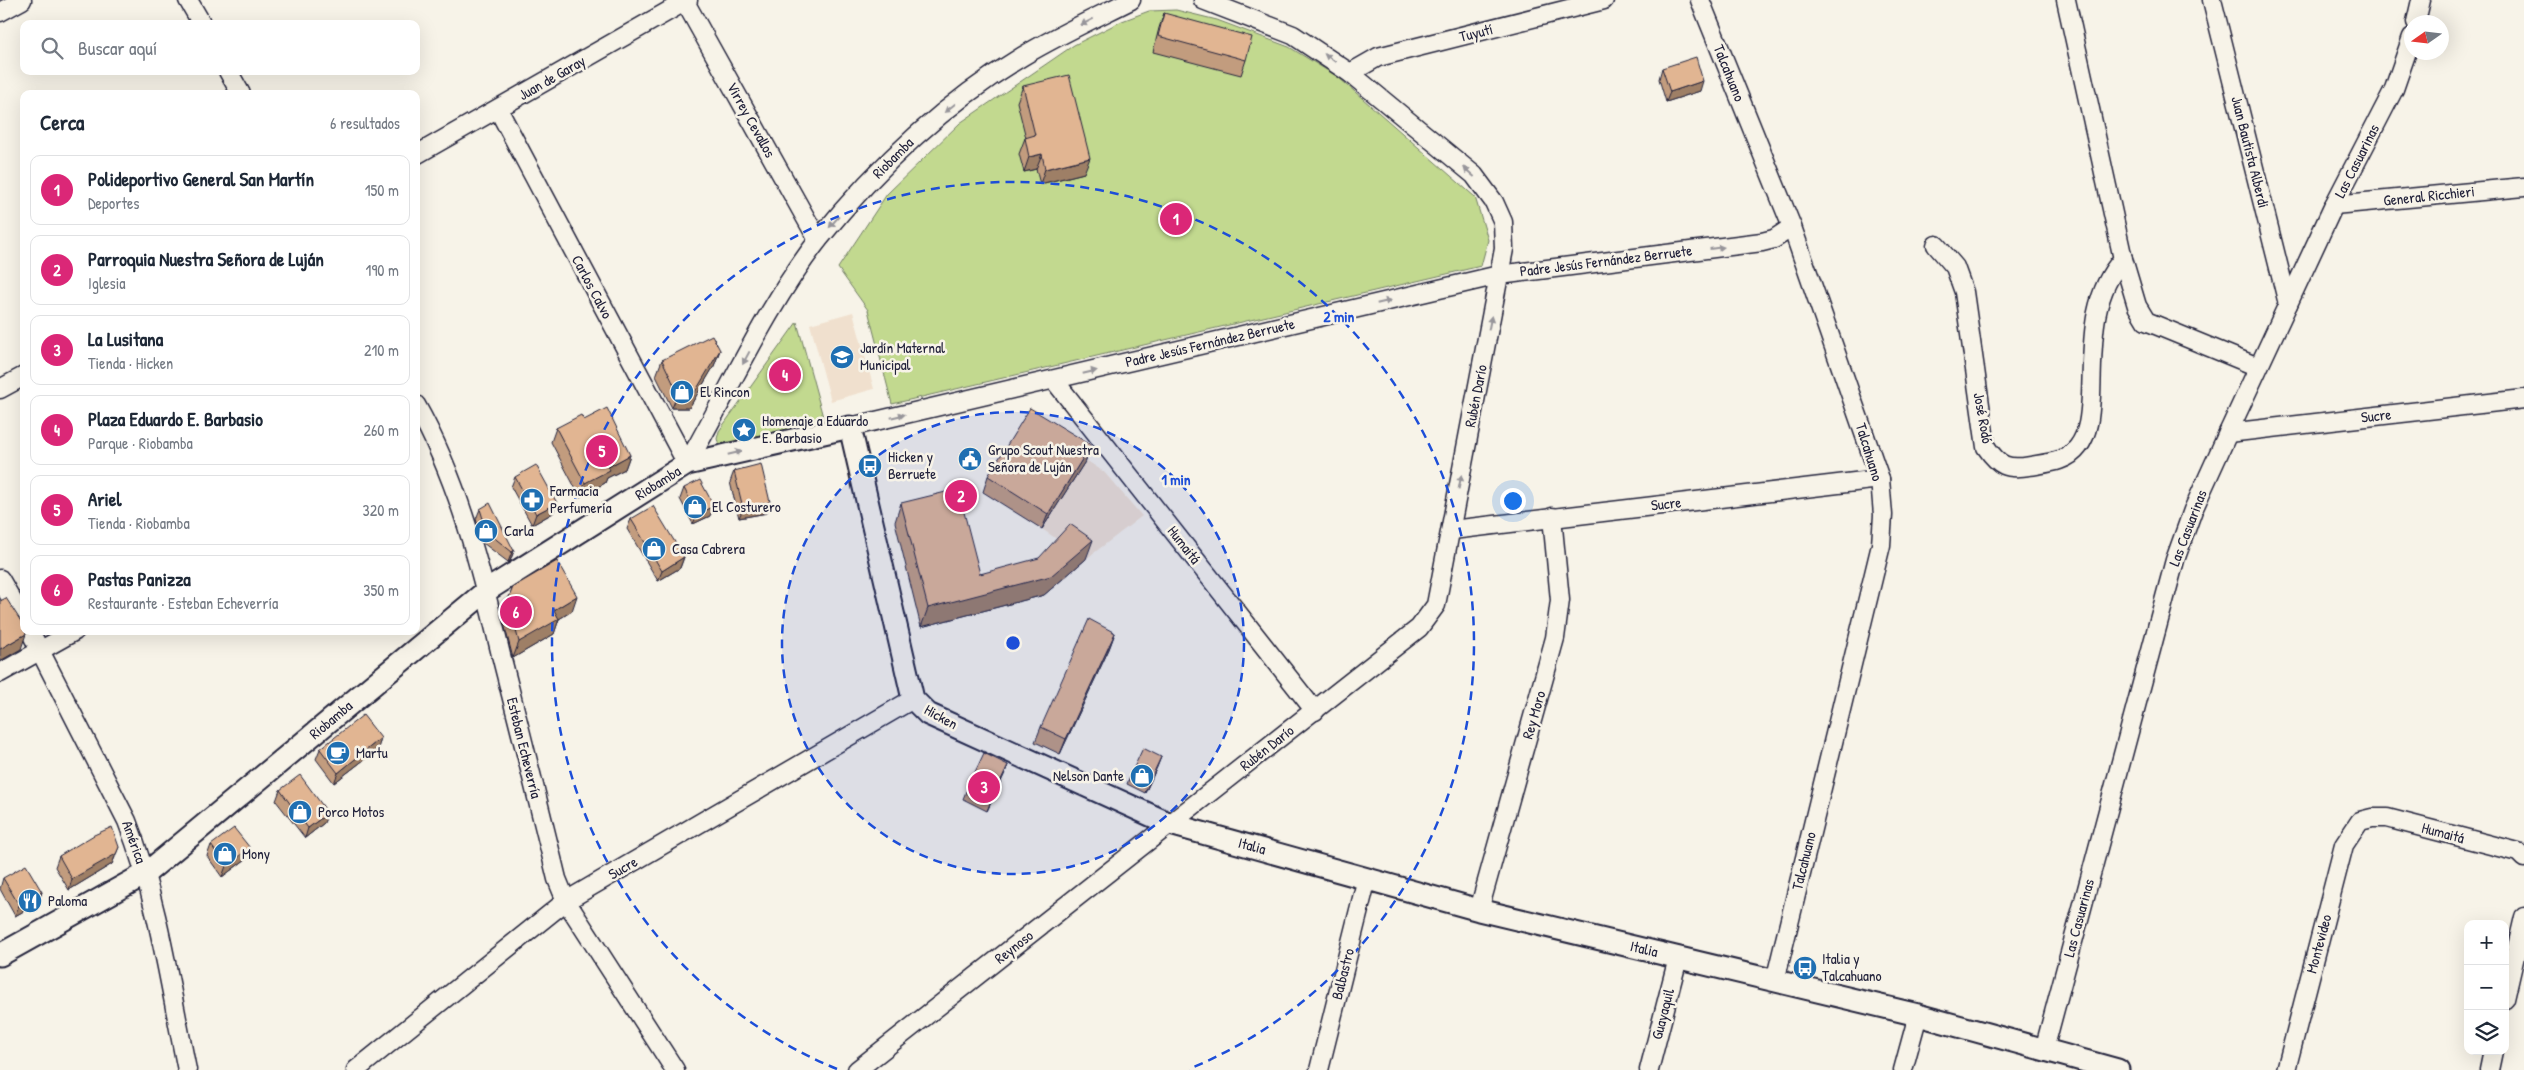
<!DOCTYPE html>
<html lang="es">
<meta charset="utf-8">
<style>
body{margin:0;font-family:"Patrick Hand",sans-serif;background:#f6f6f7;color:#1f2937}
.controls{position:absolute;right:15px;bottom:15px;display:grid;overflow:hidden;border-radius:10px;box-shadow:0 5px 20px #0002}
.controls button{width:45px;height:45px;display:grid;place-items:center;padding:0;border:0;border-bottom:1px solid #e0e1e3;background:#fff;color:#1f2937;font:25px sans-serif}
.compass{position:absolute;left:2404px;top:15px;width:45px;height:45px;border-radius:50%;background:#fff;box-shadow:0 5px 20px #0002;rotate:256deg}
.you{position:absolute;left:1512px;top:500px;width:18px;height:18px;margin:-12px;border:4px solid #fff;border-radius:50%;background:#1a73e8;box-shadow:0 0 0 8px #1a73e833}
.badge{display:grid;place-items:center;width:32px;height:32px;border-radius:50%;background:#db2777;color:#fff;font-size:16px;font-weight:700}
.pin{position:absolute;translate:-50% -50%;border:2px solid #fff;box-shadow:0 1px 5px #0006}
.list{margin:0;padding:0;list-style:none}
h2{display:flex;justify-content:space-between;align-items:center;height:65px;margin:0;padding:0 20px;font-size:21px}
h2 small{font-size:16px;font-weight:400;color:#747a83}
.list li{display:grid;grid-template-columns:32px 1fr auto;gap:15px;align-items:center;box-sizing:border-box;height:70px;margin:0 10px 10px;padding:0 10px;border:1px solid #e0e1e3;border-radius:10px}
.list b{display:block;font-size:19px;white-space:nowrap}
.list p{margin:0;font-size:16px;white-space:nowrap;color:#747a83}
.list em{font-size:16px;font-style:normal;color:#747a83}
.icon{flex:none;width:28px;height:28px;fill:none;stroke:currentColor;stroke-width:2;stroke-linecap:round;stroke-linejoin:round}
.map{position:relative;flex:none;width:2524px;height:1070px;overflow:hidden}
.search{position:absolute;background:#fff;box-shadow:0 5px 20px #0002;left:20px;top:20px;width:400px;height:55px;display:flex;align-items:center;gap:12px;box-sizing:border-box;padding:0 18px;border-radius:10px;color:#747a83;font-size:19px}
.panel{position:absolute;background:#fff;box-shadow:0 5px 20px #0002;left:20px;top:90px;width:400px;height:545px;border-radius:10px}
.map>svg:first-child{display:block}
.built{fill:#f0e0ce}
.green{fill:#c2d98f;stroke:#727e65}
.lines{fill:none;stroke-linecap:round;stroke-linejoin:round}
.minor-casing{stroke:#22223b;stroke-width:21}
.tertiary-casing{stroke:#22223b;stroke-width:25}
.minor{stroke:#f7f3e8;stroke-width:18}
.tertiary{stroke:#f7f3e8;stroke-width:21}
.wall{fill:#c29c7e;stroke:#22223b}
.shaded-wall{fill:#9e7f66;stroke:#22223b}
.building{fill:#e1b592;stroke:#22223b}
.oneway{fill:#97959a}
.ring{fill:none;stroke:#1d4ed8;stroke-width:2.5;stroke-dasharray:9 6}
.labels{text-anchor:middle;stroke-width:5;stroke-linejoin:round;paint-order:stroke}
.street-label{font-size:15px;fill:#22223b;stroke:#f7f3e8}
.poi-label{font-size:15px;fill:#22223b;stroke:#f7f3e8;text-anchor:start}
.centre{fill:#1d4ed8;stroke:#f7f3e8;stroke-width:2.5}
.ring-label{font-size:15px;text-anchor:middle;font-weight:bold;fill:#1d4ed8;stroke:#f7f3e8;stroke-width:5;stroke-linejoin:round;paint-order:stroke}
</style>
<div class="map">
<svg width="2524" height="1070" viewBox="0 0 2524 1070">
<rect width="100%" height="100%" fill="#f7f3e8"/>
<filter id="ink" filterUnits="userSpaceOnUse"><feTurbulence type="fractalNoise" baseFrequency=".02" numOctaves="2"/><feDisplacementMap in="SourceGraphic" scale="10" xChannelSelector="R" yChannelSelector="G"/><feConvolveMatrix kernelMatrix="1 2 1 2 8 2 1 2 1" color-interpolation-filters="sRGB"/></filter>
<g filter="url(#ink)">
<!-- built -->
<g class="built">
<polygon points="853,312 874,389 831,401 810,324"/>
<polygon points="1086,460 1104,472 1142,516 1086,559 1042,529"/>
</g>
<!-- green -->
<g class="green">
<polygon points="1176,10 1217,20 1289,47 1338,77 1475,197 1488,240 1481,266 892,404 868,310 838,268 887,194 960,123 1074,45 1122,21 1149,11"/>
<polygon points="797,322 826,428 721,449 717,439 719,431"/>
</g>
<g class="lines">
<!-- minor casing -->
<g class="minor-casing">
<g id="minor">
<polyline points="188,0 202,24"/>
<polyline points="684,0 818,240"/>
<polyline points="1700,0 1792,227 1880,479 1883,515 1881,545 1775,981"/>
<polyline points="2066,0 2123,259 2137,306 2146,321 2258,367"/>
<polyline points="2212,0 2288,304"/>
<polyline points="0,12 22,0"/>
<polyline points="2416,22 2421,0"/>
<polyline points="228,71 241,94"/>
<polyline points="1350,73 1378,57 1604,0"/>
<polyline points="498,109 687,464"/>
<polyline points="416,155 688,0"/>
<polyline points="2334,205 2524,187"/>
<path d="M1936,245l19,22 9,25 22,155c13,19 21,23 44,19 17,-3 37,-4 48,-19 11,-14 12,-34 13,-51 2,-48 -2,-100 32,-137"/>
<polyline points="1054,380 1315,711"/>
<polyline points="0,389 24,376"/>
<path d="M416,405c43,76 65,165 85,250 19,75 38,149 56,224l9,22 109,169"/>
<polyline points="850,427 1499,275 1762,242 1774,239 1792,227"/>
<polyline points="2228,433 2524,399"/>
<path d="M687,464c43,-75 79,-157 132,-225 57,-71 126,-136 204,-183 35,-21 72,-38 108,-56"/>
<polyline points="1452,530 1880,479"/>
<polyline points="0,579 24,621"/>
<path d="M30,631l97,190c31,79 43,166 60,249"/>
<polyline points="0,673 75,631"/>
<polyline points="1479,910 1555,638 1560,600 1552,517"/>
<polyline points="2505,999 2524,917"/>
<polyline points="2044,1050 2175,560 2193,510 2228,433 2334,205 2394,89 2412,37"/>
<polyline points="356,1070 566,901 913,699"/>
<polyline points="857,1070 1419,628 1436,605 1504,249 1503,222 1494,202 1474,175 1350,73 1293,35 1203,0"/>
<polyline points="1319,1070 1367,878"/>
<polyline points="1649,1070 1678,958"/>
<polyline points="1903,1070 1918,1015"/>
<polyline points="2286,1070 2344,845 2360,821 2372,818 2387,818 2518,852 2524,858"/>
<polyline points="2489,1070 2493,1051"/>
</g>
</g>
<!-- tertiary casing -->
<g class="tertiary-casing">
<polyline id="tertiary" points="0,955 145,874 486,591 687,464 850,427 913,699 928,714 1170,824 1479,910 1918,1015 2118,1070"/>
</g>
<!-- minor -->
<use href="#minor" class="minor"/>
<!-- tertiary -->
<use href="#tertiary" class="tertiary"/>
</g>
<!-- wall -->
<g class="wall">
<polygon points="1164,13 1246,60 1241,75 1153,52 1159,28"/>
<polygon points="1662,68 1700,91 1666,102 1659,79"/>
<polygon points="1023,86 1084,173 1040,184 1036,169 1024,172 1019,154 1025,138 1026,138 1017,102"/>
<polygon points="720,350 714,366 689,408 672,408 656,376 662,360"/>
<polygon points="584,420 630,455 625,469 607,478 605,483 580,497 551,442 556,428"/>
<polygon points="1091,445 1086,460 1042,529 983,492 988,476"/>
<polygon points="734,471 767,513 739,518 730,482"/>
<polygon points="515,477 557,503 553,513 532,525 511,487"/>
<polygon points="684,488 710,516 693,524 680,499"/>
<polygon points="901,503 980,574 1086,559 1044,595 921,627 895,522"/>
<polygon points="480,509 514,551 510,561 508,562 483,543 476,519"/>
<polygon points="631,519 684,557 680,568 658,581 627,529"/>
<polygon points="513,587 572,611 559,619 554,634 513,658 502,616"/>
<polygon points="1115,633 1109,649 1060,754 1035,742 1041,727"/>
<polygon points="320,749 378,749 334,783 316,759"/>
<polygon points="1161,757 1157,767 1145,793 1127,784 1131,774"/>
<polygon points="1008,765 1004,775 987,811 963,799 967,789"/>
<polygon points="280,790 324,823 305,838 276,801"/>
<polygon points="211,845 250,848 246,859 222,877 207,856"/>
<polygon points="59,856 115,857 112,864 69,890 55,867"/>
<polygon points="3,878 42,892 38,903 15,916 0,889"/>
</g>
<!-- shaded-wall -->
<g class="shaded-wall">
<polygon points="1703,81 1700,91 1666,102 1670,92"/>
<polygon points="1042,154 1036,169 1024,172 1029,157"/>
<polygon points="1090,158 1084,173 1040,184 1045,169"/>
<polygon points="720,350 714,366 689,408 672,408 678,393"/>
<polygon points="1091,445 1086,460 1042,529 1048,514"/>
<polygon points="630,455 625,469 607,478 605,483 580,497 585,483 608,467"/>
<polygon points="770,502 767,513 739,518 743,508"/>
<polygon points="557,503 553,513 532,525 536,514"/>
<polygon points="714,506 710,516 693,524 697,514"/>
<polygon points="1093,540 1086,559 1044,595 921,627 928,608"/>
<polygon points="514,551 510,561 508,562 512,552"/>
<polygon points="684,557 680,568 658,581 662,571"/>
<polygon points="577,596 572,611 559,619 554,634 513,658 519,642 554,610"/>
<polygon points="1115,633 1109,649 1060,754 1066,739"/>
<polygon points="26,634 21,649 0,661 0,649"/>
<polygon points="381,738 378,749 334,783 338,773"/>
<polygon points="1161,757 1157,767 1145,793 1149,783"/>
<polygon points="1008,765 1004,775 987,811 991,801"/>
<polygon points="328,813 324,823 305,838 308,828"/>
<polygon points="119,847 112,864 69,890 72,879"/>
<polygon points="250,848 246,859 222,877 226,866"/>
<polygon points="42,892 38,903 15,916 19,905"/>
</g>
<!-- building -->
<g class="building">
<polygon points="1164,13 1252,37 1246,60 1158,36"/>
<polygon points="1696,57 1703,81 1670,92 1662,68"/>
<polygon points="1069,75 1090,158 1045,169 1042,154 1029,157 1025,138 1035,135 1023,86"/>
<polygon points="712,335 720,350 695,392 678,393 662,360"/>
<polygon points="607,408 630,455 608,467 610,470 585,483 556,428 581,415 584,420"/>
<polygon points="1030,408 1091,445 1048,514 988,476"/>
<polygon points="761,464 770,502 743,508 734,471"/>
<polygon points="536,465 557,503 536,514 515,477"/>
<polygon points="700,480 714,506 697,514 684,488"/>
<polygon points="958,489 980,574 1039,558 1070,524 1093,540 1051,576 928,608 901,503"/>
<polygon points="490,503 514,551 512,552 487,532 480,509"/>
<polygon points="653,506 684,557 662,571 631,519"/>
<polygon points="557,561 577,596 554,610 559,619 519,642 508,600 513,587"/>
<polygon points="6,598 24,626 24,631 26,631 26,634 0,649 0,601"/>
<polygon points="1089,619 1115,633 1066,739 1041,727"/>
<polygon points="363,715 381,738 338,773 320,749"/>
<polygon points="1143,748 1161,757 1149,783 1131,774"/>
<polygon points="984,753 1008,765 991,801 967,789"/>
<polygon points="300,775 328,813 308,828 280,790"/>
<polygon points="112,827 119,847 116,854 72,879 59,856 94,835"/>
<polygon points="234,828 250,848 226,866 211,845"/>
<polygon points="26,865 42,892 19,905 3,878"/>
</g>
<!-- one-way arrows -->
<defs><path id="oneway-solid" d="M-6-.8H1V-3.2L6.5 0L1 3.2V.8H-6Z" transform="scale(1.25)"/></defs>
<g class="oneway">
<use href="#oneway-solid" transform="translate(1087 22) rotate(153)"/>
<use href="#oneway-solid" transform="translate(1330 58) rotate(-144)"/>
<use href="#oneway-solid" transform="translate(950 108) rotate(141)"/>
<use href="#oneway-solid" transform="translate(1469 172) rotate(-138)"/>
<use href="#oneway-solid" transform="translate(834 222) rotate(131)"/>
<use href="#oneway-solid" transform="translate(1717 248) rotate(-7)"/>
<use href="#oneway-solid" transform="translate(1384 302) rotate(-13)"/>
<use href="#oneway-solid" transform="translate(1490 323) rotate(-79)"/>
<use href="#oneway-solid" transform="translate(746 358) rotate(118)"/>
<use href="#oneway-solid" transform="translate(1090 372) rotate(-13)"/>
<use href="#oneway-solid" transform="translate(898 416) rotate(-13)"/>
<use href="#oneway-solid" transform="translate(735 453) rotate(-13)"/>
<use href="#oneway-solid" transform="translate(1460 482) rotate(-79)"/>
</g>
</g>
<!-- distance rings -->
<circle cx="1013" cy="643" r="231" fill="#1d4ed8" fill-opacity=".12"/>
<g class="ring">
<circle cx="1013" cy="643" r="231"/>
<path d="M837 1069A461 461 0 1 1 1189 1069"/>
</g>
<!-- icons -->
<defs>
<g id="school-disc" transform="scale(1.25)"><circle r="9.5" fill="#1f6fb2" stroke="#f7f3e8"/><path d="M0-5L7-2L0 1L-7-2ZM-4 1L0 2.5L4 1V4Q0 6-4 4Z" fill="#fff"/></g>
<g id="shop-disc" transform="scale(1.25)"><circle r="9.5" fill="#1f6fb2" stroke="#f7f3e8"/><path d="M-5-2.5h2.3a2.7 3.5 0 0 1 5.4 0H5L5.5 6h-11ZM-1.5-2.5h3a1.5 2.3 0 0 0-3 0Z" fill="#fff"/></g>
<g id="sight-disc" transform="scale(1.25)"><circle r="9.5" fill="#1f6fb2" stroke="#f7f3e8"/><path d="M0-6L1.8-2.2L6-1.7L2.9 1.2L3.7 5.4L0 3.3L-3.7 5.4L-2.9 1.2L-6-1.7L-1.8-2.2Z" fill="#fff"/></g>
<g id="civic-disc" transform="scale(1.25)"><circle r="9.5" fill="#1f6fb2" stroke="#f7f3e8"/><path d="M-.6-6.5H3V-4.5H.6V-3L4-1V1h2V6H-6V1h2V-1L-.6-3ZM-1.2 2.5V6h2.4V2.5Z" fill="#fff"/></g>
<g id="bus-disc" transform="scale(1.25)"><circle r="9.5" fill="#1f6fb2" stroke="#f7f3e8"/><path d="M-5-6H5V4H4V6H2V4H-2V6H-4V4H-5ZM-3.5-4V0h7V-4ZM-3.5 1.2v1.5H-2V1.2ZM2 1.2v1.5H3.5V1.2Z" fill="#fff"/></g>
<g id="pharmacy-disc" transform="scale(1.25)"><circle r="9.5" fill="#1f6fb2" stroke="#f7f3e8"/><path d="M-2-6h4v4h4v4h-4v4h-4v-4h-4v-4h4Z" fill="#fff"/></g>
<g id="cafe-disc" transform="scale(1.25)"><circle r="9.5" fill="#1f6fb2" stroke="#f7f3e8"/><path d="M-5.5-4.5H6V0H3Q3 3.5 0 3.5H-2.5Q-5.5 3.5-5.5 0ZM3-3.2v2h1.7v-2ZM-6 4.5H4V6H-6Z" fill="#fff"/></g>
<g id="restaurant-disc" transform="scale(1.25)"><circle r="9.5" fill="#1f6fb2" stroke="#f7f3e8"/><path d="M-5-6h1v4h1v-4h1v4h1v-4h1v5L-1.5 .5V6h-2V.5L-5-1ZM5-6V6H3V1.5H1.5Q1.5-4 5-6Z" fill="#fff"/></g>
</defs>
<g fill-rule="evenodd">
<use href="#school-disc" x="842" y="357"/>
<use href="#shop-disc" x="682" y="392"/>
<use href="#sight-disc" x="744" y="430"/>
<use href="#civic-disc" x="970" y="459"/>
<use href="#bus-disc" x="870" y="466"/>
<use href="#pharmacy-disc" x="532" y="500"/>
<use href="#shop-disc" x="695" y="507"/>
<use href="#shop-disc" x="486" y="531"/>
<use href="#shop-disc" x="654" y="549"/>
<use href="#cafe-disc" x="338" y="753"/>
<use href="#shop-disc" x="1142" y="776"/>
<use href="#shop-disc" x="300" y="812"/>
<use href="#shop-disc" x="225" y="854"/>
<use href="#restaurant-disc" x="30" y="901"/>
<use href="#bus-disc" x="1805" y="968"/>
</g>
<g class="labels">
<!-- street labels -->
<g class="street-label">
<text transform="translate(1476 33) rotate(-14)" y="5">Tuyutí</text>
<text transform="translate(1729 73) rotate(68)" y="5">Talcahuano</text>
<text transform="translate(552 78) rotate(-30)" y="5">Juan de Garay</text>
<text transform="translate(751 120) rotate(61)" y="5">Virrey Cevallos</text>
<text transform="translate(2250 152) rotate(76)" y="5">Juan Bautista Alberdi</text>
<text transform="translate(893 158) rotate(-45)" y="5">Riobamba</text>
<text transform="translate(2357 161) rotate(-63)" y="5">Las Casuarinas</text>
<text transform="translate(2429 196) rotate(-6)" y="5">General Ricchieri</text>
<text transform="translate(1606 261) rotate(-7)" y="5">Padre Jesús Fernández Berruete</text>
<text transform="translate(592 287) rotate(62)" y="5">Carlos Calvo</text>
<text transform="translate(1210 343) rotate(-13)" y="5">Padre Jesús Fernández Berruete</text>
<text transform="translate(1476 396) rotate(-79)" y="5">Rubén Darío</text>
<text transform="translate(2376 416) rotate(-6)" y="5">Sucre</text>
<text transform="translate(1983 418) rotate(80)" y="5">José Rodó</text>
<text transform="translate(1869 452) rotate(73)" y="5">Talcahuano</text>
<text transform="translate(658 483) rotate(-32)" y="5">Riobamba</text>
<text transform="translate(1666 504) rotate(-6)" y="5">Sucre</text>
<text transform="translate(2188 528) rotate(-69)" y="5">Las Casuarinas</text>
<text transform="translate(1184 545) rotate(52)" y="5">Humaitá</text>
<text transform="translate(1534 715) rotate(-74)" y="5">Rey Moro</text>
<text transform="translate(941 717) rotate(29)" y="5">Hicken</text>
<text transform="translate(331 720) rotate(-40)" y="5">Riobamba</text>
<text transform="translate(524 748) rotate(76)" y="5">Esteban Echeverría</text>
<text transform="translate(1267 748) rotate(-38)" y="5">Rubén Darío</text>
<text transform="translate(2443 833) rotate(15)" y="5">Humaitá</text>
<text transform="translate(134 842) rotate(70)" y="5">América</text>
<text transform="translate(1252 846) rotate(15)" y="5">Italia</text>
<text transform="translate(1804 861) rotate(-76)" y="5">Talcahuano</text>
<text transform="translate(623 868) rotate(-30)" y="5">Sucre</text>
<text transform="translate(2079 918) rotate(-75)" y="5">Las Casuarinas</text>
<text transform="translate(2319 944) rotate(-75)" y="5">Montevideo</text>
<text transform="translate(1014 947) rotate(-38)" y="5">Reynoso</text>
<text transform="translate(1644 949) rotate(13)" y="5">Italia</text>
<text transform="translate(1343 974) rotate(-76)" y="5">Balbastro</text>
<text transform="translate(1663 1014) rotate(-76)" y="5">Guayaquil</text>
</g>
<!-- poi labels -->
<g class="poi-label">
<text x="860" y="353">Jardín Maternal<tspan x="860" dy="17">Municipal</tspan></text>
<text x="700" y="397">El Rincon</text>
<text x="762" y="426">Homenaje a Eduardo<tspan x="762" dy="17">E. Barbasio</tspan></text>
<text x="988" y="455">Grupo Scout Nuestra<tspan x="988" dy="17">Señora de Luján</tspan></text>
<text x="888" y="462">Hicken y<tspan x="888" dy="17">Berruete</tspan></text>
<text x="550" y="496">Farmacia<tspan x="550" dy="17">Perfumería</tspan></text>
<text x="712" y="512">El Costurero</text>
<text x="504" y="536">Carla</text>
<text x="672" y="554">Casa Cabrera</text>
<text x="356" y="758">Martu</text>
<text x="1124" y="781" text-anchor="end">Nelson Dante</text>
<text x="318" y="817">Porco Motos</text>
<text x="242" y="859">Mony</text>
<text x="48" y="906">Paloma</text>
<text x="1822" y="964">Italia y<tspan x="1822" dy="17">Talcahuano</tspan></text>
</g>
</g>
<circle cx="1013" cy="643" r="8" class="centre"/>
<g class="ring-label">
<text x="1339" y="322">2 min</text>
<text x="1176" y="485">1 min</text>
</g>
</svg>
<div class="controls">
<button>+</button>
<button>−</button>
<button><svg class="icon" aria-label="layers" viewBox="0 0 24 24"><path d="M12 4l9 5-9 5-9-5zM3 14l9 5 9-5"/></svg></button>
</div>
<svg class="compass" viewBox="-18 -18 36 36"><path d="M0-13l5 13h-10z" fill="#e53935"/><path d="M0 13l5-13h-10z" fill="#747a83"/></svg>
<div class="you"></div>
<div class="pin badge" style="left:1176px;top:219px">1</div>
<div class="pin badge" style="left:961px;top:496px">2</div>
<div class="pin badge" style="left:984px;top:787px">3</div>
<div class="pin badge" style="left:785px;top:375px">4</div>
<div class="pin badge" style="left:602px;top:451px">5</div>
<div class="pin badge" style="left:516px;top:612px">6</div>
<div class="search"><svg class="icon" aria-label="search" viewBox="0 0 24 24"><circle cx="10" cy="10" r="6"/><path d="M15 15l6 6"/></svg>Buscar aquí</div>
<section class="panel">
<h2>Cerca<small>6 resultados</small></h2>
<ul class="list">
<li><span class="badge">1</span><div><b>Polideportivo General San Martín</b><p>Deportes</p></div><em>150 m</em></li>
<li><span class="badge">2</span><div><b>Parroquia Nuestra Señora de Luján</b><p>Iglesia</p></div><em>190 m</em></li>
<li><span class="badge">3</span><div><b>La Lusitana</b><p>Tienda · Hicken</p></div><em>210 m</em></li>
<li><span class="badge">4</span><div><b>Plaza Eduardo E. Barbasio</b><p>Parque · Riobamba</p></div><em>260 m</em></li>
<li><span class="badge">5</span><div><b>Ariel</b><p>Tienda · Riobamba</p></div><em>320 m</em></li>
<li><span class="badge">6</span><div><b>Pastas Panizza</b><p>Restaurante · Esteban Echeverría</p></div><em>350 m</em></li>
</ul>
</section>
</div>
